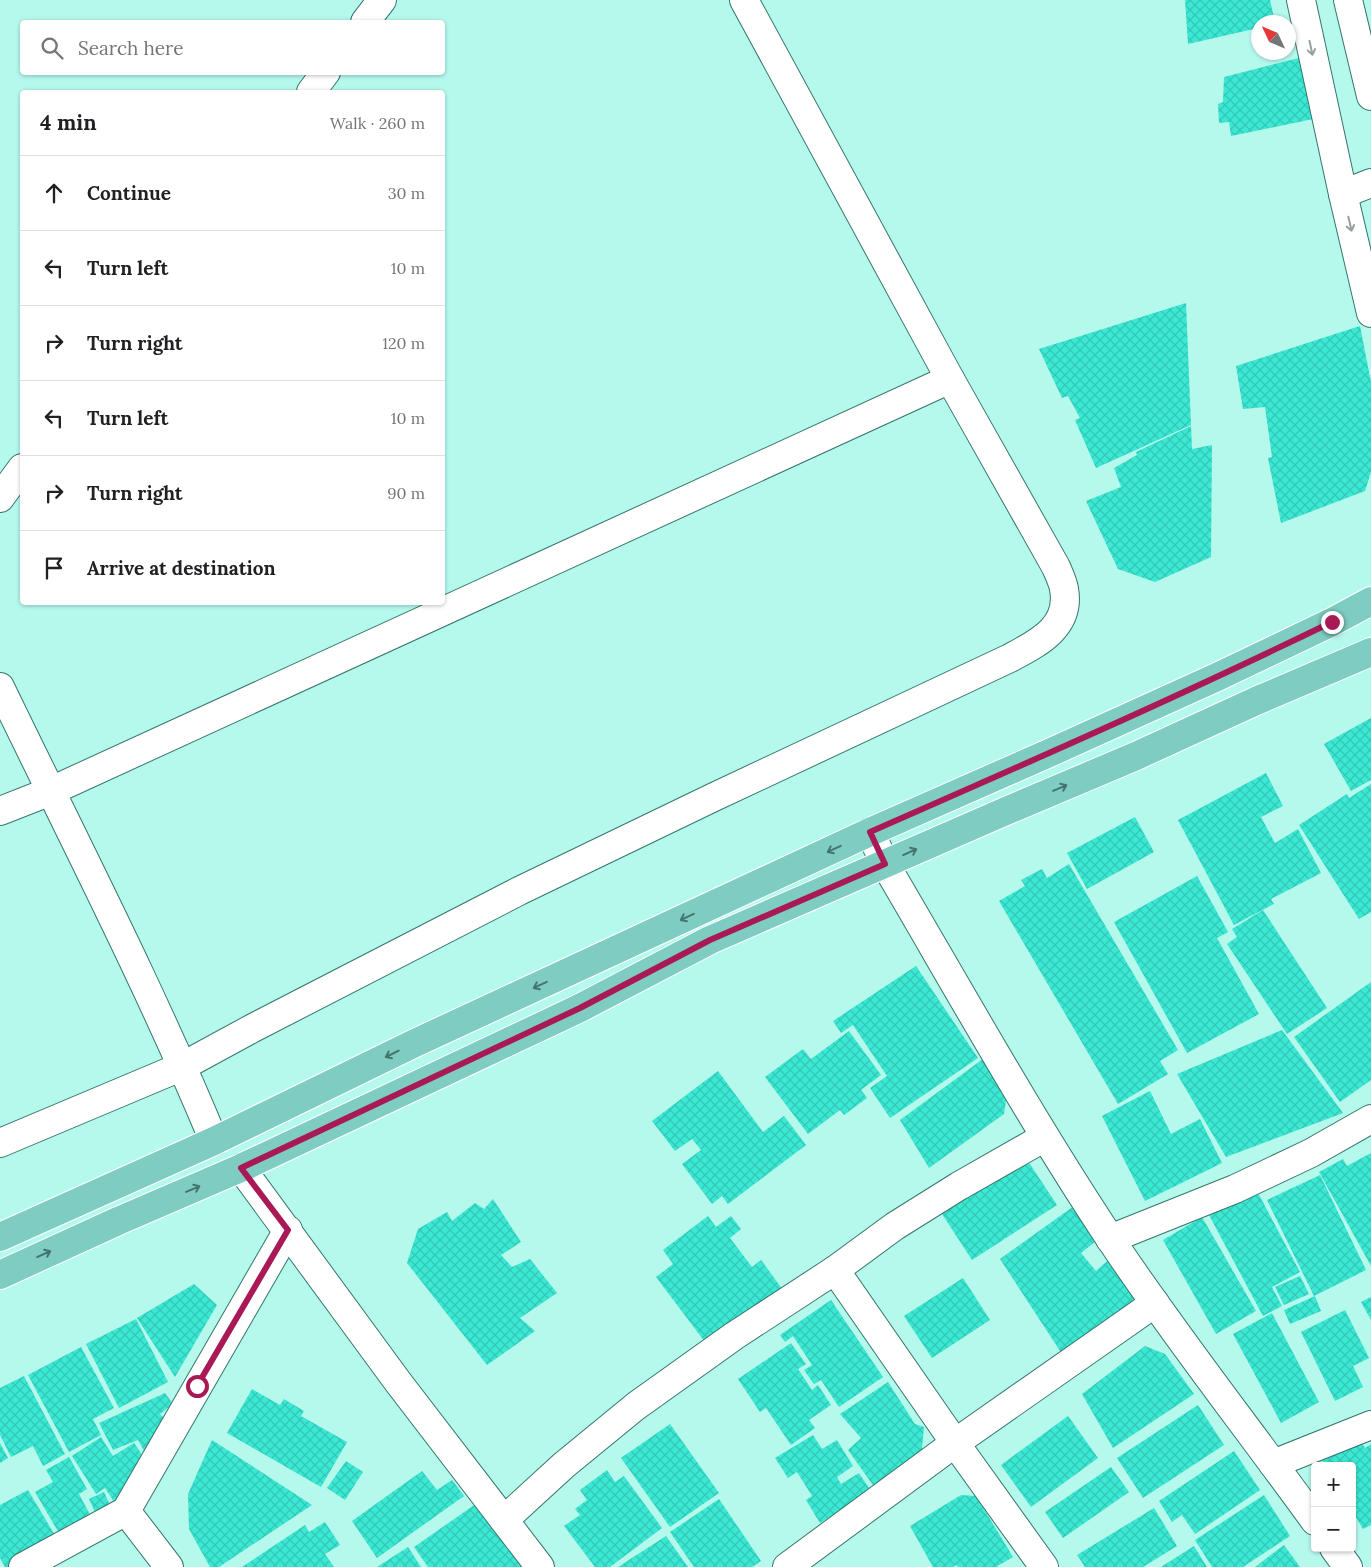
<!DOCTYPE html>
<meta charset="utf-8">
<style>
body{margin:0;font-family:Lora,serif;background:#f6f6f6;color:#202124}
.controls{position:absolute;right:15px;bottom:15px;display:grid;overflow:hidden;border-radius:5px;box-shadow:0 1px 4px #0004}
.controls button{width:45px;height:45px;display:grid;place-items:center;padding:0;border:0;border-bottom:1px solid #e0e0e0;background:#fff;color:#202124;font:25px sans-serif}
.compass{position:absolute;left:1251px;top:15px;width:45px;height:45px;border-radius:50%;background:#fff;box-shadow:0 1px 4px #0004;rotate:314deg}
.stop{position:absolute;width:15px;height:15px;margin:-11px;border:4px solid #a91956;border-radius:50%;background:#fff}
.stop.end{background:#a91956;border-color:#fff;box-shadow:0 1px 5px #0008}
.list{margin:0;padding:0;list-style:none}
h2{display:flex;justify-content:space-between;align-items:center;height:65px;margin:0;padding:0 20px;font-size:21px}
h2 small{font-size:16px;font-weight:400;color:#757577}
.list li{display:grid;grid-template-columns:32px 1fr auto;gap:15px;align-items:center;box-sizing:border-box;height:75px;padding:0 20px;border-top:1px solid #e0e0e0}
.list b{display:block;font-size:19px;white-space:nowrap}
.list em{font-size:16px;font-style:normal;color:#757577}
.icon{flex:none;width:28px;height:28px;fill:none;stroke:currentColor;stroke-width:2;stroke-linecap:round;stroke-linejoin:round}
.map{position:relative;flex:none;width:1371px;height:1567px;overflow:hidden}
.search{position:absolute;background:#fff;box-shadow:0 1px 4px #0004;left:20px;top:20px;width:425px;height:55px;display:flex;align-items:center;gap:12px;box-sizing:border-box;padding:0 18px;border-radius:5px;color:#757577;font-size:19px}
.panel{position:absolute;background:#fff;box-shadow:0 1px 4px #0004;left:20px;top:90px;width:425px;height:515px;border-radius:5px}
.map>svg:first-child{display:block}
.building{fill:url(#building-cross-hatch)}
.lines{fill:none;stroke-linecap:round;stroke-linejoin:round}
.minor-casing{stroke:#35766c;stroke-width:30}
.major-casing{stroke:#fff;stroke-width:30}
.minor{stroke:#fff;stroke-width:28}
.major{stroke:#7eccc2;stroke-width:28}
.oneway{stroke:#95a19f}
.oneway2{stroke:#43756e}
.route{stroke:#a91956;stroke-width:6}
</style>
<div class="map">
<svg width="1371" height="1567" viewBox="0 0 1371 1567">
<defs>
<pattern id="building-cross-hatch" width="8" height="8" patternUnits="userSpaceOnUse" patternTransform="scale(1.25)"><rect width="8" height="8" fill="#3be8d3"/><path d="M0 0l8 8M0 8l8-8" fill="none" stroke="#33c7b5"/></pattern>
</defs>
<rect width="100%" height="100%" fill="#b5f8ec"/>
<!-- building -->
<g class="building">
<polygon points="1185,0 1270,0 1275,22 1258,22 1258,28 1188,44"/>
<polygon points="1303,57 1318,118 1231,136 1229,122 1219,123 1218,104 1223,102 1224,77"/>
<polygon points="1186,303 1191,425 1096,468 1075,420 1080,418 1068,396 1062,398 1039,349"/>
<polygon points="1360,326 1371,382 1371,472 1365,491 1281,523 1268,458 1272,457 1265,407 1243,409 1236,366"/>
<polygon points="1191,426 1192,449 1212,445 1211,557 1155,582 1118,569 1086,501 1121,487 1114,468 1137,455 1136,452"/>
<polygon points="1371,718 1371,780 1351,791 1324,744"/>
<polygon points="1266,773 1283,806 1261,817 1275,843 1298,829 1321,873 1271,899 1274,904 1234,925 1178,820"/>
<polygon points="1371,784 1371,912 1359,919 1299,825 1347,794 1349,798"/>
<polygon points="1135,817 1154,852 1087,889 1067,853"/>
<polygon points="1069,864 1178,1050 1160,1061 1168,1074 1118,1104 999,901 1025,886 1021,880 1042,869 1047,878"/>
<polygon points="1197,876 1228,932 1217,938 1259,1014 1187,1053 1114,922"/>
<polygon points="1263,910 1327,1008 1287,1034 1227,944 1237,937 1232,929"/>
<polygon points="916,966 978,1058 890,1118 870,1088 887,1076 853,1025 841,1033 833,1021"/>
<polygon points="1371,982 1371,1080 1340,1102 1294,1037"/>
<polygon points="1282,1030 1343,1113 1226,1157 1177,1074"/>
<polygon points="849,1031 881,1075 861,1090 867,1098 844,1115 840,1110 808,1134 765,1077 803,1049 811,1059"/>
<polygon points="987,1056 1007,1093 1004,1114 929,1168 900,1120"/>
<polygon points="718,1071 763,1132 784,1116 806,1145 728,1204 722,1196 712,1204 682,1164 701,1150 692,1139 675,1151 652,1121"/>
<polygon points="1150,1091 1171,1134 1200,1119 1222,1163 1145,1201 1102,1116"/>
<polygon points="1371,1153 1371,1266 1319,1172 1343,1159 1347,1166"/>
<polygon points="1026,1158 1057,1205 972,1260 942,1214"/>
<polygon points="1320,1175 1366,1270 1314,1296 1267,1200"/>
<polygon points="1256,1189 1300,1272 1272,1287 1282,1306 1263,1316 1209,1215"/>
<polygon points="493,1199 521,1242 501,1255 512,1267 530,1259 557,1293 520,1318 535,1331 487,1365 407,1263 418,1229 447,1212 452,1221 475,1203 484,1209"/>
<polygon points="1081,1201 1105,1234 1081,1253 1096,1271 1116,1253 1136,1267 1136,1304 1062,1354 1000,1259"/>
<polygon points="708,1216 716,1227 731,1216 741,1229 730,1238 752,1267 761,1260 783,1290 708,1346 656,1277 673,1264 663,1250"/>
<polygon points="1202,1217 1256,1311 1216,1334 1163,1240"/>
<polygon points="1300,1276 1309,1294 1284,1305 1275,1287"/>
<polygon points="963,1278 990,1320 932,1358 904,1316"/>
<polygon points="194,1284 217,1305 175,1377 137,1318"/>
<polygon points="1315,1296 1321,1311 1290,1324 1284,1310"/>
<polygon points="1371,1297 1371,1320 1361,1302"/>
<polygon points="831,1300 883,1377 839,1407 821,1380 814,1384 804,1370 812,1365 793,1336 785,1342 780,1335"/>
<polygon points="1345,1310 1369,1358 1353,1366 1363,1387 1335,1401 1301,1332"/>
<polygon points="1272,1313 1319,1402 1281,1423 1233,1334"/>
<polygon points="136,1319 168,1382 119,1408 86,1344"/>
<polygon points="791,1343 806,1364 798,1369 812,1390 818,1385 831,1405 809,1420 815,1428 791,1445 766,1408 760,1412 738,1379"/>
<polygon points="1145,1346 1165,1354 1194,1394 1113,1448 1082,1394"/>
<polygon points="81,1347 114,1408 93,1419 101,1435 69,1452 28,1375"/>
<polygon points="24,1376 65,1454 43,1466 33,1446 11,1457 0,1435 0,1388"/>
<polygon points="888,1382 915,1424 924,1427 921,1458 875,1488 848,1450 861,1438 840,1414"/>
<polygon points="252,1389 280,1405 284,1399 304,1411 301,1416 347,1442 321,1487 227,1433"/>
<polygon points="165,1393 173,1404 160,1414 169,1423 148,1458 138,1440 113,1450 99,1423"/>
<polygon points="1198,1405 1224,1445 1143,1498 1117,1458"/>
<polygon points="1068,1416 1098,1458 1031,1507 1001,1465"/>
<polygon points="670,1424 719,1493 670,1527 621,1458"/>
<polygon points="813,1435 822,1449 837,1440 853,1466 837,1477 841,1484 859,1473 871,1491 820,1523 806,1500 812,1496 797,1472 788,1478 775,1458"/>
<polygon points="1358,1436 1365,1448 1371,1444 1371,1525 1363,1529 1352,1511 1352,1466 1326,1466 1321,1458"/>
<polygon points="101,1437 113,1456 134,1443 149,1465 118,1508 105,1488 96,1494 72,1456"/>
<polygon points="212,1440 312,1505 219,1567 210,1567 189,1529 188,1494"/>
<polygon points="0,1443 8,1458 0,1463"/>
<polygon points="1234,1451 1260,1490 1195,1534 1182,1515 1172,1522 1159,1501"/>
<polygon points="69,1457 87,1489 79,1494 94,1522 63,1540 35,1492 53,1482 46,1470"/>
<polygon points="346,1461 363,1472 345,1500 327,1488"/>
<polygon points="1111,1467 1129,1492 1063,1538 1045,1512"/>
<polygon points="607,1470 615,1482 624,1476 662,1528 610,1567 595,1567 564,1526 580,1515 575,1509 587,1500 580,1490"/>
<polygon points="422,1471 437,1490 452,1480 464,1496 377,1558 352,1521"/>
<polygon points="28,1490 59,1542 15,1567 5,1567 0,1558 0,1505"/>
<polygon points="104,1492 114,1514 99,1521 89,1499"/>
<polygon points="961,1495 976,1496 1013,1557 996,1567 958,1567 956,1565 953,1567 933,1567 910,1526"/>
<polygon points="1264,1495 1290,1536 1243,1567 1212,1567 1195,1540"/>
<polygon points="719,1499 761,1561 752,1567 694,1567 670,1532"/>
<polygon points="480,1501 531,1567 428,1567 414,1547"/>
<polygon points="1154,1508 1177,1546 1143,1567 1085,1567 1077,1555"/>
<polygon points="325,1522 340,1545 325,1554 334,1567 242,1567 305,1525 309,1532"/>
<polygon points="666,1536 688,1567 618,1567"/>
<polygon points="1284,1545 1300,1567 1255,1567"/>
<polygon points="1194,1546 1207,1567 1161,1567"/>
<polygon points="408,1547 421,1567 377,1567"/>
</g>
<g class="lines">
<!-- minor casing -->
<g class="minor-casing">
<g id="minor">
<polyline points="1301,0 1343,194 1371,313"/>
<polyline points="1348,0 1371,96"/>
<polyline points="365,22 382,0"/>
<polyline points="311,92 326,72"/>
<polyline points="1343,194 1371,183"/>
<polyline points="0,498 22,468"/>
<path d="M0,687c73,151 150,300 214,454"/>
<polyline points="0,811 51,791 950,379"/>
<path d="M870,832l15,32c74,126 145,254 226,376 64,96 136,187 204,281"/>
<path d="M0,1143l183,-77 70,-38 266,-137 195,-94 296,-139c28,-15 61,-31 54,-69 -1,-7 -5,-15 -8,-22l-106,-188 -206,-379"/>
<polyline points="241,1168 398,1382 540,1567"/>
<polyline points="1110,1239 1235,1189 1311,1153 1371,1119"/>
<polyline points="835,1270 955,1443 1044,1567"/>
<polyline points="1273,1464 1371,1425"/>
<polyline points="126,1511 169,1567"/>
<polyline points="504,1520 564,1465 636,1406 734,1336 835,1270 895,1226 959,1186 1045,1137"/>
<polyline points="1334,1548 1348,1567"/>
<polyline points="23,1567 126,1511 288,1230"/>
<polyline points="787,1567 955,1443 1155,1303"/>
</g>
</g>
<!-- major casing -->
<g class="major-casing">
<g id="major">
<polyline points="0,1237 214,1141 415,1043 870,832 1047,754 1217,677 1332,622 1371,601"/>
<polyline points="0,1275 118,1221 241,1168 580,1008 710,940 1006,811 1136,756 1256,701 1371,652"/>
</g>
</g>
<!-- minor -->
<use href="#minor" class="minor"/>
<!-- major -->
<use href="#major" class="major"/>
</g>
<!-- one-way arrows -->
<defs><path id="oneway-shaft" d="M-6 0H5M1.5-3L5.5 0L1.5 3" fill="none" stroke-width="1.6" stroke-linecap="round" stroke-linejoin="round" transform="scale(1.25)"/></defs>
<g class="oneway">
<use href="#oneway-shaft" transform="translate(1311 48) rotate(78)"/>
<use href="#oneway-shaft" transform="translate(1350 224) rotate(77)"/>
</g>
<g class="oneway2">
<use href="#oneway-shaft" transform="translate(1060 788) rotate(-23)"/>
<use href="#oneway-shaft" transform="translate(834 849) rotate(155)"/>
<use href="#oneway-shaft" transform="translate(910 852) rotate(-24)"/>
<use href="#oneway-shaft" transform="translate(687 917) rotate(155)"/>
<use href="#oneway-shaft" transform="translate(540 985) rotate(155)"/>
<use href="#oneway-shaft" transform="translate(392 1054) rotate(154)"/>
<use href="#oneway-shaft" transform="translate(193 1189) rotate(-23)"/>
<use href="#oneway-shaft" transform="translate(44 1254) rotate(-24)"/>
</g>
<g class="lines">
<!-- route -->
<path class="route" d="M197,1386l91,-156 -47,-62 339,-160 130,-68 175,-76 -15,-32c155,-68 310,-136 462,-210"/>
</g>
</svg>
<div class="controls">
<button>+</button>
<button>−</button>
</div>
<svg class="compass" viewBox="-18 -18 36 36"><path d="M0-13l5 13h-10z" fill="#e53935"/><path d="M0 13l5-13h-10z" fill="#757577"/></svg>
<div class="stop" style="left:197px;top:1386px"></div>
<div class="stop end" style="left:1332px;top:622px"></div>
<div class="search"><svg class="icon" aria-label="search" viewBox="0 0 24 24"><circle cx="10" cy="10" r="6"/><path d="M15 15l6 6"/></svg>Search here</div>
<section class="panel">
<h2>4 min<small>Walk · 260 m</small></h2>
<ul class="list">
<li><svg class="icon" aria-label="ahead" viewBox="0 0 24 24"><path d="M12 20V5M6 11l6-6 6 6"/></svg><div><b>Continue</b></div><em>30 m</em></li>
<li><svg class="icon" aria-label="left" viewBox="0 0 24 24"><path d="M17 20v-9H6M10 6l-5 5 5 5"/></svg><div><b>Turn left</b></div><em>10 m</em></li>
<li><svg class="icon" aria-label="right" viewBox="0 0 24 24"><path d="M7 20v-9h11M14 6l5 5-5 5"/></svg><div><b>Turn right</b></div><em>120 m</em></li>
<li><svg class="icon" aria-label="left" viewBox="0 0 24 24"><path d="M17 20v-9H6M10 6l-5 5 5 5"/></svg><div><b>Turn left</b></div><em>10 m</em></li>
<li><svg class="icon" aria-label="right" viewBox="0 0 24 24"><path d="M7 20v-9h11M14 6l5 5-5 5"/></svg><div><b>Turn right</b></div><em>90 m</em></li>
<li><svg class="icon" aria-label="arrive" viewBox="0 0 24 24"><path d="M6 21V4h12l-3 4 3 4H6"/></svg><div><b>Arrive at destination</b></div></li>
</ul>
</section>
</div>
